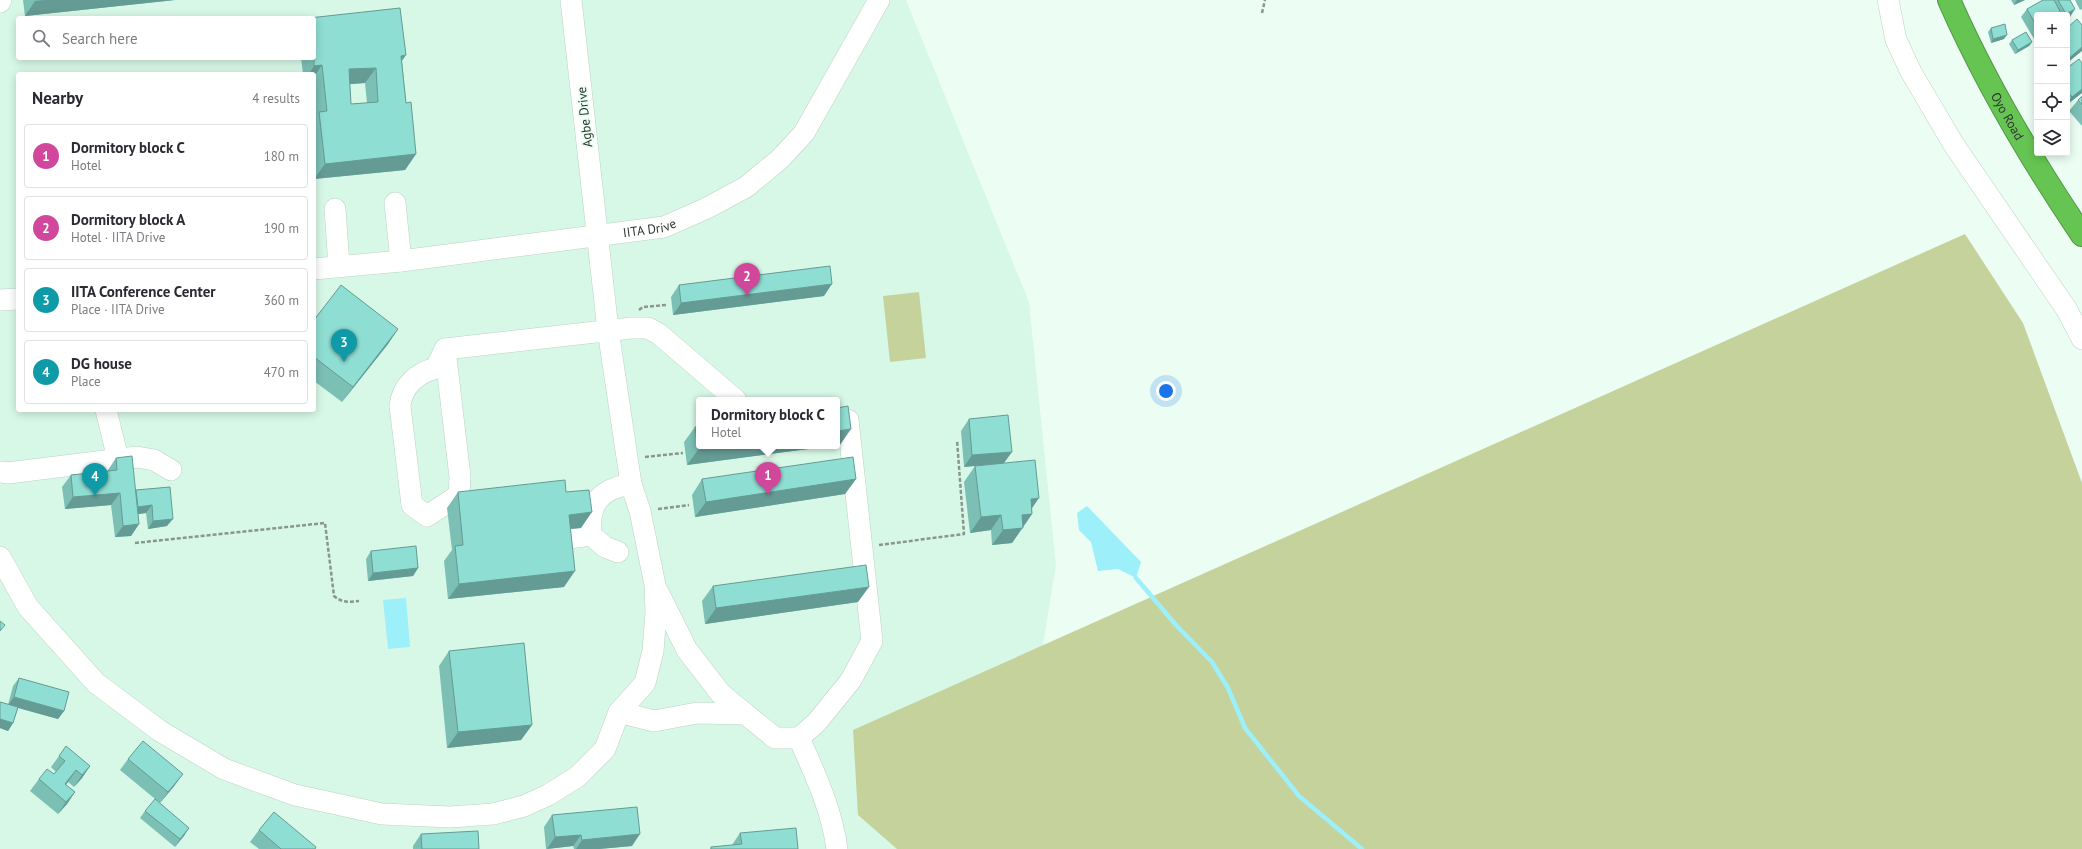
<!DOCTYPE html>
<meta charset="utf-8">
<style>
body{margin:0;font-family:"PT Sans",sans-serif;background:#f2f2f3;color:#2b2b33}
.controls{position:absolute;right:12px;top:12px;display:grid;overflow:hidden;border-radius:4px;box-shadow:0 2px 10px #0003}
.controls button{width:36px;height:36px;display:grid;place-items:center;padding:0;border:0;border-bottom:1px solid #e1e1e2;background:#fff;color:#2b2b33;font:20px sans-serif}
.you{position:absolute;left:1166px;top:391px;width:14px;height:14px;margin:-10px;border:3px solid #fff;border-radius:50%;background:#1a73e8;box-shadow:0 0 0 6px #1a73e833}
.badge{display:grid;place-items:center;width:26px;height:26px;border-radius:50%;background:#1a73e8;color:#fff;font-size:13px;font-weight:700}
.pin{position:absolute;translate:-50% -33px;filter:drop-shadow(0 1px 2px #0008)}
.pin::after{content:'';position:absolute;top:21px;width:14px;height:12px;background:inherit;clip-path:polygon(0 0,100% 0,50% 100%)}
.popup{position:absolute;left:696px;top:397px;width:144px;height:52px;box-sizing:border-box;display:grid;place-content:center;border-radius:4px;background:#fff;filter:drop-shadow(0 1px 3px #0005);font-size:13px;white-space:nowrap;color:#7c7c81}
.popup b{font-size:15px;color:#2b2b33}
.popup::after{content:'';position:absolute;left:50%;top:100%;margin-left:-8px;border:8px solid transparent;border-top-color:#fff}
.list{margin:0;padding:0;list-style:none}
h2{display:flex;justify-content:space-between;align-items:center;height:52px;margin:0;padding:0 16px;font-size:17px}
h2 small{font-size:13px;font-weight:400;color:#7c7c81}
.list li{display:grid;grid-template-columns:26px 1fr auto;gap:12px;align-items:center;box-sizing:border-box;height:64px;margin:0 8px 8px;padding:0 8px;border:1px solid #e1e1e2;border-radius:4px}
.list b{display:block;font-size:15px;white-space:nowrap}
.list p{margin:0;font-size:13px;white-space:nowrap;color:#7c7c81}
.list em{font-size:13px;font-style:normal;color:#7c7c81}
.icon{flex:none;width:22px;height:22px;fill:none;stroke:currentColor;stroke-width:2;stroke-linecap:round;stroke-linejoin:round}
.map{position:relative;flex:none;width:2082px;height:849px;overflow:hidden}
.search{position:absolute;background:#fff;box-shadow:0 2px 10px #0003;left:16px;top:16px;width:300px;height:44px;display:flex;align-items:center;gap:10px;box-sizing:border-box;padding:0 14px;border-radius:4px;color:#7c7c81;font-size:15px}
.panel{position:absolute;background:#fff;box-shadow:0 2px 10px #0003;left:16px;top:72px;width:300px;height:340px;border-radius:4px}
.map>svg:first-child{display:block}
.built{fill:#d8f8e7;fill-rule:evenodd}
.green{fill:#c5d29c}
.water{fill:#9deff9}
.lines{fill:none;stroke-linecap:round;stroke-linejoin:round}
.stream{stroke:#9deff9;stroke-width:4.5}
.minor-casing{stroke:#bbd2c5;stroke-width:22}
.highway-casing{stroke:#529346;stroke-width:24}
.path{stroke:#89968f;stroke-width:2.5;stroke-dasharray:4 2;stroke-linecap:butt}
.minor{stroke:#fff;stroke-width:21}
.highway{stroke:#66c552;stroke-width:22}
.wall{fill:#7bbfb5;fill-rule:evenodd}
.shaded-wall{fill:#649b94}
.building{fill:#8fded3;stroke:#649b94;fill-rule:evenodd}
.labels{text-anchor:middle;stroke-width:4;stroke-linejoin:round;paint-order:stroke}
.street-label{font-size:13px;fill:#2d3531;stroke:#ecfef4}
</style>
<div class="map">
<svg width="2082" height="849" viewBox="0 0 2082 849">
<rect width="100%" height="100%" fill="#ecfef4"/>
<!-- built -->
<path class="built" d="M0,0h906l123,302 27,263 -46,284h-1010zM18,18h296v40h-296zM18,74h296v336h-296zM699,400h138v46h-138z"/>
<!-- green -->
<g class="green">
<polygon points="1965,234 2023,323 2082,483 2082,849 897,849 858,815 853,730"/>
<polygon points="919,292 926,358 890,362 883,296"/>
</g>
<!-- water -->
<g class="water">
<polygon points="1087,506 1141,562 1136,578 1118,569 1098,571 1091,542 1079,530 1077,513"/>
<polygon points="406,598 410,647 388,649 383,600"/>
</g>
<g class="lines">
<!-- stream -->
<polyline class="stream" points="1136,578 1176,625 1212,662 1228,688 1245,728 1299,796 1362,849"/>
<!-- minor casing -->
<g class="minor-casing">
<g id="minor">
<polyline points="1888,0 1896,40 1911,72 1954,145 2067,310 2082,339"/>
<polyline points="0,2 1,0"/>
<polyline points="395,203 401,261"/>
<polyline points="335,209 339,266"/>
<path id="s1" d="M314,269l87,-8 263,-34 43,-19 39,-21 34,-28 24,-26 75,-133"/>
<polyline points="0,300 18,299"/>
<path d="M445,349l15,128 -1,18 -32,21 -15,-11 -12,-99c2,-20 17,-33 36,-38z"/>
<polyline points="445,349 631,328 648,328 659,334 736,400"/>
<polyline points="106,410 118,459"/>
<polyline points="0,472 8,473 137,457 154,460 171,470"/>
<polyline points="591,535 605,547 618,552"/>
<path d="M562,539l29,-4c-3,-32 9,-46 40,-51"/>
<polyline points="0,557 28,607 96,683 160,731 224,769 295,795 382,814 450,817 493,814 524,806 548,795 577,777 605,749 619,712 645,683 653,651 656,612 655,585 640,511 631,484 608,330 571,0"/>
<path d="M658,592l29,58 34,44 54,44h24c16,36 33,72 38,111"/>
<polyline points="619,712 654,721 697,713 745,714"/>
<polyline points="799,738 817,722 851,680 872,641 848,420 837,416"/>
</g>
</g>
<!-- highway casing -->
<g class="highway-casing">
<g id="highway">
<path id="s2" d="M1949,0c36,82 83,161 133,235"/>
</g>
</g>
<!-- path -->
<g class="path">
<polyline points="1262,13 1265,0"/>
<polyline points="639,310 643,307 666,305"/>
<polyline points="645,457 683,453"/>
<polyline points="658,509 689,505"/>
<path d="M135,543l190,-20 9,73c8,7 15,6 25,5"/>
<polyline points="879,545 964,534 957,440"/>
</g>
<!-- minor -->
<use href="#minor" class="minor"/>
<!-- highway -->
<use href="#highway" class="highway"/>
</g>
<!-- wall -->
<g class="wall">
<polygon points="23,0 175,0 25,16"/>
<polygon points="2011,0 2025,0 2014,5"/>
<polygon points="2043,0 2070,0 2070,17 2067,18 2067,15 2037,15 2037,37 2034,39 2021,17 2027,9"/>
<polygon points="2075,0 2082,0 2082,9 2080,10"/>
<polygon points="1991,28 2004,39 1991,43 1988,32"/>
<polygon points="2012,40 2032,42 2029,46 2015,54 2009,44"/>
<path d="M301,58l101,3 4,42 10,51 -11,16 -91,9v-60l1,-1 -1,-11v-33h-11zM365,83l2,20 -16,1 -1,-20z"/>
<polygon points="2082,63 2082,93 2067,105 2067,68"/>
<polygon points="2082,96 2082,126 2069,111 2078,100"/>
<polygon points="679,285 824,296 673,315 671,297"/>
<polygon points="314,320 398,329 388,344 342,402 314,381"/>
<polygon points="969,419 1004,463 1032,509 1032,514 1012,543 992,545 991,530 970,533 964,482 975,466 996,464 964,467 961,431"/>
<polygon points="695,427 699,446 831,446 687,465 684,442"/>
<polygon points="116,458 136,490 170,487 167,526 148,529 146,513 138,514 139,524 131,536 115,537 111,505 65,509 62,487 71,475 108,471 108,470"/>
<polygon points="702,479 856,479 845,494 695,517 692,495"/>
<polygon points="458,492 566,492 581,528 570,529 564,587 448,599 444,561 452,550 447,508"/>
<polygon points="371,551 418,568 413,576 368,581 366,559"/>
<polygon points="713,586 858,602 705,624 702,601"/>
<polygon points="449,651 532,725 521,740 447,748 439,666"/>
<polygon points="19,678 64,711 58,719 18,708 13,723 8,731 0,728 0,702 8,705 13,686"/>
<polygon points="59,756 90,766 82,778 74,787 68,782 66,785 75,792 67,804 58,814 30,791 39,779 54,774 56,772 51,767"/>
<polygon points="128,759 175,785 160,803 120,770"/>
<polygon points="145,811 189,828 175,847 140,818"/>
<polygon points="552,815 632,846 599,849 574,849 573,846 546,849 544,827"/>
<polygon points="259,830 315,849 259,849 250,842"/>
<polygon points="740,833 798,849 710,849 711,847 732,845"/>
<polygon points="421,834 479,849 413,849 413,846"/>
</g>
<!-- shaded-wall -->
<g class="shaded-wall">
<polygon points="45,0 175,0 25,16 35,1"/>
<polygon points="2017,0 2025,0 2014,5"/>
<polygon points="2075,9 2070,17 2067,18 2067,15 2065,15 2066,14"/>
<polygon points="2007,35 2004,39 1991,43 1993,39"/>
<polygon points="2032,42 2029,46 2015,54 2018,50"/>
<polygon points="2082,47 2082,51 2067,63 2067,60"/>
<polygon points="406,55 395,71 401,56"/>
<polygon points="322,65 314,77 314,74 309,74 314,66"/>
<polygon points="376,68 365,83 338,85 349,69"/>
<polygon points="2082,89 2082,93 2067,104 2072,97"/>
<polygon points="416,154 405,170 314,179 325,164"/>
<polygon points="832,284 824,296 673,315 681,303"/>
<polygon points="398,329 388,344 342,402 353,387"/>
<polygon points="851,429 840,445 837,445 837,431"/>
<polygon points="727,446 831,446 687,465 698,450"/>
<polygon points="1012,452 1004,463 964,467 972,455"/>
<polygon points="856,479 845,494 695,517 706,502"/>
<polygon points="120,493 111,505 65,509 73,497"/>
<polygon points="1039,498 1028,514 1031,499"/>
<polygon points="152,505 146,513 132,515 138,507"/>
<polygon points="592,512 581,528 558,530 569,515"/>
<polygon points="1032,514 1012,543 992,545 1003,530 1022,515"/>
<polygon points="1001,515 991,530 970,533 981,517"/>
<polygon points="173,519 167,526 148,529 153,521"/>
<polygon points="139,524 131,536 115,537 123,526"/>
<polygon points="418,568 413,576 368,581 373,573"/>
<polygon points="575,571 564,587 448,599 459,584"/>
<polygon points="869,587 858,602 705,624 716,608"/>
<polygon points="14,697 64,711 58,719 8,705"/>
<polygon points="0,719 13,723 8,731 0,728"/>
<polygon points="532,725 521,740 447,748 458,732"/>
<polygon points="90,766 82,778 74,787 82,775"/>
<polygon points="76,770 68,782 57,796 65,784"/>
<polygon points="183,774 175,785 160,803 168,792"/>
<polygon points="75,792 67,804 58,814 66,802"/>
<polygon points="189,828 184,836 175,847 180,839"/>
<polygon points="640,834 632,846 599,849 576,849 582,840"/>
<polygon points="581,835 573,846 547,849 555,837"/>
</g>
<!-- building -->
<g class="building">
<polygon points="2043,0 2054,0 2062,15 2037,15 2037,27 2027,9"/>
<polygon points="2058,0 2070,0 2075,9 2066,14"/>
<path d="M400,8l6,47 -5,1 5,47 5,-1 5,52 -91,10 -6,-52 8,-1 -5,-46 -8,1v-48h-5zM376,68l2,34 -27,2 -2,-35z"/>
<polygon points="2077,19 2082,25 2082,47 2067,60 2067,28"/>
<polygon points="2005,24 2007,35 1993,39 1991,28"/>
<polygon points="2026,32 2032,42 2018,50 2012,40"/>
<polygon points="2079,59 2082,63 2082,89 2072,97 2067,91 2067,68"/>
<polygon points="2082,96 2082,105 2078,100"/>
<polygon points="830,266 832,284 681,303 679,285"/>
<polygon points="341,285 398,329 353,387 314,357 314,320"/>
<polygon points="848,406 851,429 837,431 837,408"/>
<polygon points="1008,415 1012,452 972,455 969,419"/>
<polygon points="699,426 699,446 727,446 698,450 695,427"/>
<polygon points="132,456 139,524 123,526 120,493 73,497 71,475 117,470 116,458"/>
<polygon points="853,457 856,479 706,502 702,479"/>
<polygon points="1035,460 1039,498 1031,499 1032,514 1022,515 1023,528 1003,530 1001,515 981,517 975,466"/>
<polygon points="565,480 566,492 589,490 592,512 569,515 575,571 459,584 455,546 463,545 458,492"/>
<polygon points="170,487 173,519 153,521 152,505 138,507 136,490"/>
<polygon points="416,546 418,568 373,573 371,551"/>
<polygon points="866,565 869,587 716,608 713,586"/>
<polygon points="0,621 5,625 0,631"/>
<polygon points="524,643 532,725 458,732 449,651"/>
<polygon points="19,678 69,692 64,711 14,697"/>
<polygon points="0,702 18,707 13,723 0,719"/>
<polygon points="143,741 183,774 168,792 128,759"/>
<polygon points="66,746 90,766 82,775 76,770 65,784 75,792 66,802 39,779 47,769 54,774 65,761 59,756"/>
<polygon points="155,799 189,828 180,839 145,811"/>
<polygon points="637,807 640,834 582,840 581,835 555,837 552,815"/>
<polygon points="274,812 316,847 315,849 281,849 259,830"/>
<polygon points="796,828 798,849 711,849 711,847 742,844 740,833"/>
<polygon points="478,831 479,849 422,849 421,834"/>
</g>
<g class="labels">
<!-- street labels -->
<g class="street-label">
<text dy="5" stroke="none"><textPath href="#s2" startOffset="130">Oyo Road</textPath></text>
<text transform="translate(584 117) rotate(-96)" y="5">Agbe Drive</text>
<text dy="5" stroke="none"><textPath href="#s1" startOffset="338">IITA Drive</textPath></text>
</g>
</g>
</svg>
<div class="controls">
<button>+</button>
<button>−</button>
<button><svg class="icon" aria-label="locate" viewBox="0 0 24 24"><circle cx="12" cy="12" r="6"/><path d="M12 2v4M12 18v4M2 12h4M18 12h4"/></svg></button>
<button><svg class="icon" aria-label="layers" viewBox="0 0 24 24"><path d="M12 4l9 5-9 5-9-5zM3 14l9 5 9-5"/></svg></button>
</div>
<div class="you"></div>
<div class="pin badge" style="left:768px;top:495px;background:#d1479c">1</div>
<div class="popup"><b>Dormitory block C</b>Hotel</div>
<div class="pin badge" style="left:747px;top:296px;background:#d1479c">2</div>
<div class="pin badge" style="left:344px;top:362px;background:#0f9aa8">3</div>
<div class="pin badge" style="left:95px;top:496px;background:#0f9aa8">4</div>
<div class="search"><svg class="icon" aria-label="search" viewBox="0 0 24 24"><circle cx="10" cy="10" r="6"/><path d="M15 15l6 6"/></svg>Search here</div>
<section class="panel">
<h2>Nearby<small>4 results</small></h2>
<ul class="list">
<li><span class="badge" style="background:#d1479c">1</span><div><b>Dormitory block C</b><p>Hotel</p></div><em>180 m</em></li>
<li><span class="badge" style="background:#d1479c">2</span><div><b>Dormitory block A</b><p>Hotel · IITA Drive</p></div><em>190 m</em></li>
<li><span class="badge" style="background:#0f9aa8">3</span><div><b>IITA Conference Center</b><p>Place · IITA Drive</p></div><em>360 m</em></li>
<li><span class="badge" style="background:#0f9aa8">4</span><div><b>DG house</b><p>Place</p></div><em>470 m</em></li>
</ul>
</section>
</div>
